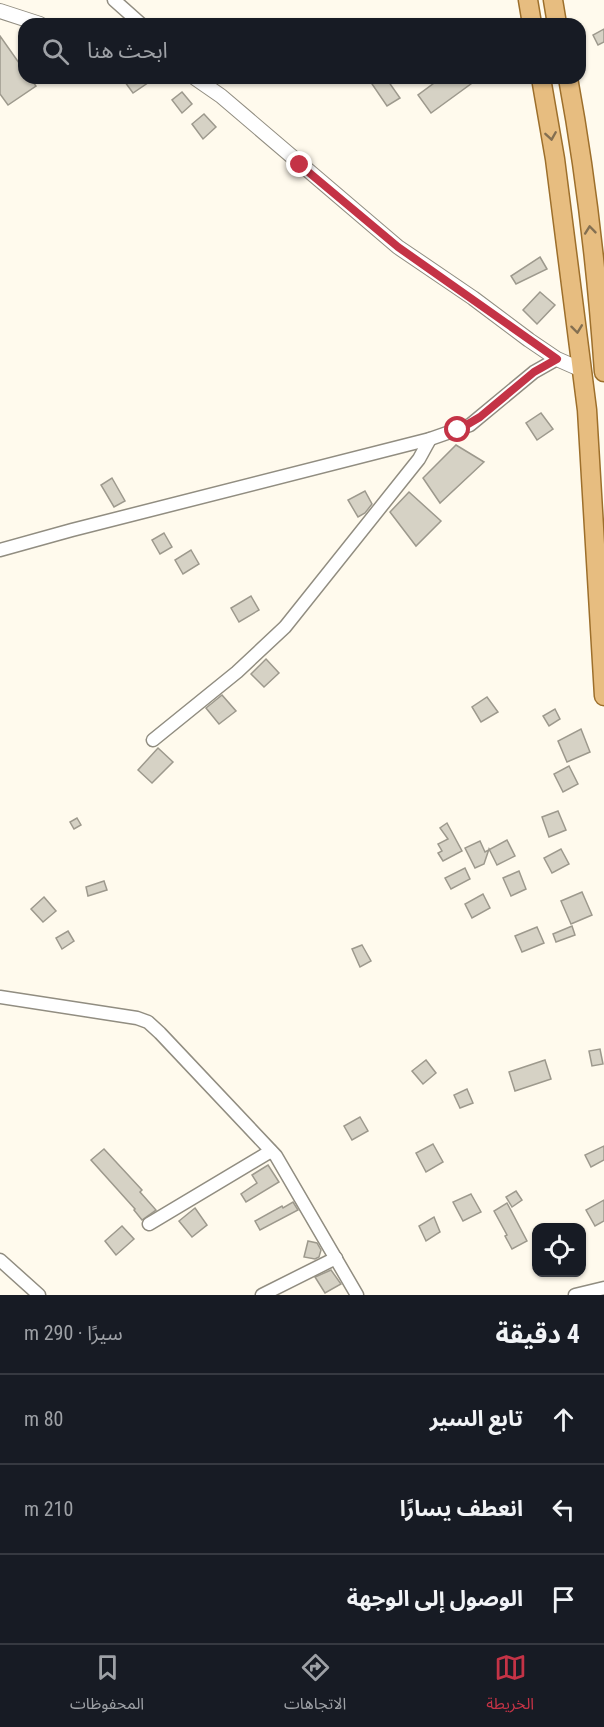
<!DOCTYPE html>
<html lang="ar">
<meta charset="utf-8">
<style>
body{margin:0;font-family:"Roboto Condensed","Noto Sans Arabic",sans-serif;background:#20242c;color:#f1f3f6;direction:rtl}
.controls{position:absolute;right:18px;bottom:18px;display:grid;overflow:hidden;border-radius:12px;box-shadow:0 2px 4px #0004}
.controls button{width:54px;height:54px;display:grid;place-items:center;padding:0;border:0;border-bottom:2px solid #363941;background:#171b24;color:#f1f3f6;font:30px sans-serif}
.stop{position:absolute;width:18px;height:18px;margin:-14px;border:4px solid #c43346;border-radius:50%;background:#fff}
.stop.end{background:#c43346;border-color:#fff;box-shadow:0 2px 6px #0008}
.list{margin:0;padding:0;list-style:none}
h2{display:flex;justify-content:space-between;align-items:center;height:78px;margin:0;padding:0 24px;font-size:26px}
h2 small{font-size:20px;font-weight:400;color:#9ea1a6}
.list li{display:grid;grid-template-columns:39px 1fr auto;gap:18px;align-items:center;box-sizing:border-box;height:90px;padding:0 24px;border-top:2px solid #363941}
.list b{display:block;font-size:22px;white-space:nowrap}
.list em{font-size:20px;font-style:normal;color:#9ea1a6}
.icon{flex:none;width:33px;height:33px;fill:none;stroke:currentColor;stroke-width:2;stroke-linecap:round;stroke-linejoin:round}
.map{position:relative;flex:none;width:604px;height:1295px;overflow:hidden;direction:ltr}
.search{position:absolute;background:#171b24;box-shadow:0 2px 4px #0004;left:18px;right:18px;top:18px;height:66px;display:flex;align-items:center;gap:15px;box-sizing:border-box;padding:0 21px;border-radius:18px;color:#9ea1a6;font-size:22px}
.sheet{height:348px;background:#171b24}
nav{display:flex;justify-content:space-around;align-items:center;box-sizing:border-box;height:84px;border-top:2px solid #363941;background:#171b24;font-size:16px;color:#9ea1a6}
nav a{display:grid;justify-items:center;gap:3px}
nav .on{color:#c43346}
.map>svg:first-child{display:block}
.building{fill:#d6d2c5;stroke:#9d998d;stroke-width:1.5}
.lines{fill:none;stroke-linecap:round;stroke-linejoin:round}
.minor-casing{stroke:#918d81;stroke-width:15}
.tertiary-casing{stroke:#918d81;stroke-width:16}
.primary-casing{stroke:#9d6f2b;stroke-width:21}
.minor{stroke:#fff;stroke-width:12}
.tertiary{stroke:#fff;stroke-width:14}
.primary{stroke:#e7bd80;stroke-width:18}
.oneway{stroke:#836f51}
.route{stroke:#c43346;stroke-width:8}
</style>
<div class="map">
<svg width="604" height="1295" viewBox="0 0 604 1295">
<rect width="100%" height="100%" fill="#fffaed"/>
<!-- building -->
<g class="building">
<polygon points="604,29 604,42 598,45 593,35"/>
<polygon points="0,36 24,70 24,78 30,78 36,86 8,105 0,94"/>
<polygon points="122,78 155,78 133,93"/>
<polygon points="381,78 386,78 400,98 387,106 372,84"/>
<polygon points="441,78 479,78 431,113 418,95"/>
<polygon points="182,92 192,104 182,113 172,100"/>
<polygon points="204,114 216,127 203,139 192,124"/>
<polygon points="540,257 547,269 516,284 511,276"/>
<polygon points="540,292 555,305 537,324 523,310"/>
<polygon points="541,413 553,429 537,440 526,423"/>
<polygon points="456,445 484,462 440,503 423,478"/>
<polygon points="112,478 125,501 114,507 101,485"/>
<polygon points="365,491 372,504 365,513 358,517 348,500"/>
<polygon points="409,492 441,521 416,546 390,512"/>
<polygon points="164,533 172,547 160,554 152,540"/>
<polygon points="191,550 199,564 183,574 175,560"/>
<polygon points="251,596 259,610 239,622 231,608"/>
<polygon points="266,659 279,673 264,687 251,674"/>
<polygon points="222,695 236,711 219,724 206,708"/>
<polygon points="487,697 498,712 481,722 472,707"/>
<polygon points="555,709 560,719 549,726 543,716"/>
<polygon points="581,729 590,752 567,762 558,741"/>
<polygon points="158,748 173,762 152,783 138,770"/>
<polygon points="569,766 578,784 563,792 554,774"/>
<polygon points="558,811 566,830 549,837 542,817"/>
<polygon points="77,818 81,825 74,829 70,822"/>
<polygon points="447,823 462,851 443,861 438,853 442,851 438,844 448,839 440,828"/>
<polygon points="507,840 515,856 497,865 489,849 484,864 475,868 465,848 480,841 485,852"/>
<polygon points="561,849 569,864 552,873 544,858"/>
<polygon points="465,868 470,879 451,889 445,878"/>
<polygon points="519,871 526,889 511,896 503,878"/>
<polygon points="104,881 107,890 88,896 86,887"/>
<polygon points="582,892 592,915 571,924 561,901"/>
<polygon points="483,894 490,908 472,918 465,904"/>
<polygon points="44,897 56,911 43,922 31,909"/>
<polygon points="572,926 575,935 556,942 553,934"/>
<polygon points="537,927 544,943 522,952 515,936"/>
<polygon points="68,931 74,941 62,949 56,938"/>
<polygon points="362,945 371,961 360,967 352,949"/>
<polygon points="600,1049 603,1064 592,1066 589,1051"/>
<polygon points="426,1060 436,1073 423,1084 412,1071"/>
<polygon points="545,1060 551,1079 515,1091 509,1072"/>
<polygon points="467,1089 473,1103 460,1108 454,1095"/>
<polygon points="360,1117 368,1131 352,1140 344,1126"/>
<polygon points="433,1144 443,1162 426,1172 416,1153"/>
<polygon points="604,1146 604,1160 591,1167 585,1155"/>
<polygon points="104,1149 142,1190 140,1192 156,1210 142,1220 134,1210 135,1209 91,1160"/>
<polygon points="268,1165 279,1182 246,1202 241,1194 257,1183 252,1175"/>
<polygon points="516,1191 522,1200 512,1207 506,1197"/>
<polygon points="471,1194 481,1212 463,1221 453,1202"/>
<polygon points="604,1200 604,1221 595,1226 586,1210"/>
<polygon points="293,1202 298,1210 260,1230 255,1221 282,1206 283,1208"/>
<polygon points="507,1203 527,1241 512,1249 505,1236 507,1235 494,1211"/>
<polygon points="195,1208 207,1225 192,1237 179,1221"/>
<polygon points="434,1217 440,1232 426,1241 419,1226"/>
<polygon points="122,1226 134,1239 116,1255 105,1241"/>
<polygon points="308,1241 317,1243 321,1250 319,1257 315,1259 304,1257"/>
<polygon points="331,1270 341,1284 325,1293 315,1277"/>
</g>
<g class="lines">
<!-- minor casing -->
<g class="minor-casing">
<g id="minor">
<polyline points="114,0 141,24"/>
<polyline points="0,550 72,530 430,439 470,425 534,372 557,359"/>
<polyline points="153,740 237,672 285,627 419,459 430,439"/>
<polyline points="0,997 137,1018 148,1022 160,1033 276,1156 357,1295"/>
<polyline points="149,1224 271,1151"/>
<polyline points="0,1260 39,1295"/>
<polyline points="262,1295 336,1258"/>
<polyline points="575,1295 604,1288"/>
</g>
</g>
<!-- tertiary casing -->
<g class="tertiary-casing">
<g id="tertiary">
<polyline points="0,11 40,24"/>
<polyline points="195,78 221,96 398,247 473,298 529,340 557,359 582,370"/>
</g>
</g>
<!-- primary casing -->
<g class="primary-casing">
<g id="primary">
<polyline points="528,0 532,24"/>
<polyline points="553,0 557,24"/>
<polyline points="541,78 555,159 587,410 604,696"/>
<path d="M568,78c18,97 29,195 36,294"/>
</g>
</g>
<!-- minor -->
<use href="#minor" class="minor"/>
<!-- tertiary -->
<use href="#tertiary" class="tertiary"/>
<!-- primary -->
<use href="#primary" class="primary"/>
</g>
<!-- one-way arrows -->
<defs><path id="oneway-chevron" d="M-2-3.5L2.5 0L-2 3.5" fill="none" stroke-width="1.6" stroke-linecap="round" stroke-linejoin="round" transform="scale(1.5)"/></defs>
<g class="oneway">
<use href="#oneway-chevron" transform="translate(551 136) rotate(81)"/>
<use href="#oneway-chevron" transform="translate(590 230) rotate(-96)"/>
<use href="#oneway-chevron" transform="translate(577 329) rotate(83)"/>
</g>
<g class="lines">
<!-- route -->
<polyline class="route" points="300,165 398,247 557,359 534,372 480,417 458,430"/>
</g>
</svg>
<div class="controls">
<button><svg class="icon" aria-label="locate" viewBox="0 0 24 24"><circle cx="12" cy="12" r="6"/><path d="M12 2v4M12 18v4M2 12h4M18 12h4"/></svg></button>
</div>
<div class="stop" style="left:458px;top:430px"></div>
<div class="stop end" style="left:300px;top:165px"></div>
<div class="search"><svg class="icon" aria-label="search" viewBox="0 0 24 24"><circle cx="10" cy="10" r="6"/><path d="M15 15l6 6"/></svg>ابحث هنا</div>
</div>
<section class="sheet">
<h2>4 دقيقة<small>سيرًا · 290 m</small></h2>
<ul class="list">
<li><svg class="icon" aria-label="ahead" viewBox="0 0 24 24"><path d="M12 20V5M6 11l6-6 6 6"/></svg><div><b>تابع السير</b></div><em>80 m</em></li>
<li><svg class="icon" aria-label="left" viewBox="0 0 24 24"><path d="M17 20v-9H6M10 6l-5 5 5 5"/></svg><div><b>انعطف يسارًا</b></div><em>210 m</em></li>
<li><svg class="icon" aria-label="arrive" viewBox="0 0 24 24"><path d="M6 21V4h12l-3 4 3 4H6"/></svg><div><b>الوصول إلى الوجهة</b></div></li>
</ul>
</section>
<nav>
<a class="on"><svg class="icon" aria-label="map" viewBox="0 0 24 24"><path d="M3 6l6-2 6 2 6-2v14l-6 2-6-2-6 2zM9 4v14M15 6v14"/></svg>الخريطة</a>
<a><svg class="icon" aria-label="directions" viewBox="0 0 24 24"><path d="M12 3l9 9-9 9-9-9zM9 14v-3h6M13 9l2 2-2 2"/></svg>الاتجاهات</a>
<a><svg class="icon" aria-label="saved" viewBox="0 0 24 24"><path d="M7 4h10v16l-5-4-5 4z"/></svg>المحفوظات</a>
</nav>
